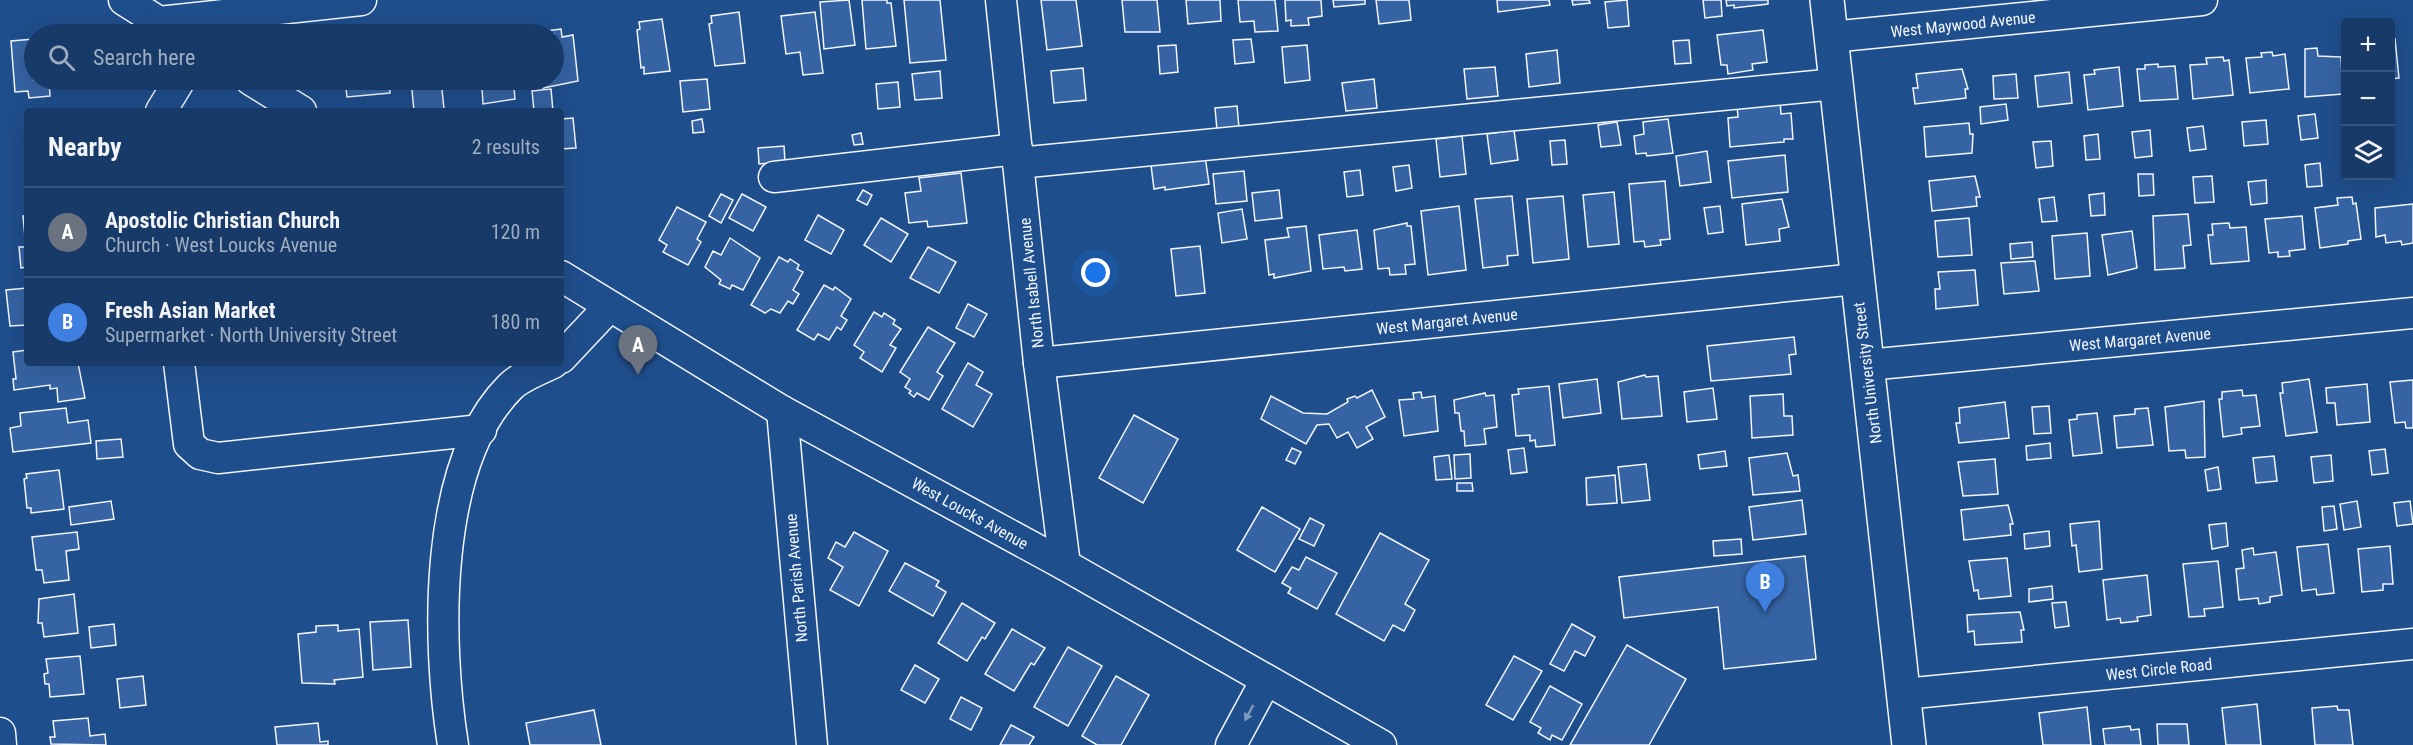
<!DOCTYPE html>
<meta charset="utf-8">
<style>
body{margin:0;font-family:"Roboto Condensed",sans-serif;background:#20416f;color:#f1f3f6}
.controls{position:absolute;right:18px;top:18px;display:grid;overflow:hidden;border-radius:6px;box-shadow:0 6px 24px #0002}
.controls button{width:54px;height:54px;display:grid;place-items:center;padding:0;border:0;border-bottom:2px solid #36547d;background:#173a69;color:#f1f3f6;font:30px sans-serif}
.you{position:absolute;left:1096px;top:273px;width:21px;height:21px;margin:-15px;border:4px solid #fff;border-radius:50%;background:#1a73e8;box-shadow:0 0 0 9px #1a73e833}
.badge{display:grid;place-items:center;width:39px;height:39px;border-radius:50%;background:#8c9099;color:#fff;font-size:20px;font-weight:700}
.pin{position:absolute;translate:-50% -50px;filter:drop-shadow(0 2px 3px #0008)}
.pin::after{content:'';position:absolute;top:32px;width:21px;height:18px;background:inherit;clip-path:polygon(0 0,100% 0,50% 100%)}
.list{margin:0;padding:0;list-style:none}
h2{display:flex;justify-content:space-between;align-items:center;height:78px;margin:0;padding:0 24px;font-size:26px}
h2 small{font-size:20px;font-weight:400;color:#9eadc0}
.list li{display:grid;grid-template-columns:39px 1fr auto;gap:18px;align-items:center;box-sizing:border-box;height:90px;padding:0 24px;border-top:2px solid #36547d}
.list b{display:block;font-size:22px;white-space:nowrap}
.list p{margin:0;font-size:20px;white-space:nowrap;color:#9eadc0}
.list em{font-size:20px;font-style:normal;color:#9eadc0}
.icon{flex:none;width:33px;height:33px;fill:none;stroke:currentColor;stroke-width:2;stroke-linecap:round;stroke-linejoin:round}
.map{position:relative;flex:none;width:2413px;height:745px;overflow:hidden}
.search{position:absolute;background:#173a69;box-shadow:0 6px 24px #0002;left:24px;top:24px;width:540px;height:66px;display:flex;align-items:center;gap:15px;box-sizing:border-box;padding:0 21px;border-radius:33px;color:#9eadc0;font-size:22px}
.panel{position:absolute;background:#173a69;box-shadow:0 6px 24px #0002;left:24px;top:108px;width:540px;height:258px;border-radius:6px}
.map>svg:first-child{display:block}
.building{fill:#3563a3;stroke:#f2f6ff;stroke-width:1.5}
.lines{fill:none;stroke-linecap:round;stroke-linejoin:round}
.minor-casing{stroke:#f2f6ff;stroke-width:33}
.major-casing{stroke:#f2f6ff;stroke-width:36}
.minor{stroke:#1f4e8c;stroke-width:30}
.major{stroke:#1f4e8c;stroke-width:33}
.oneway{fill:#7e9ac0}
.labels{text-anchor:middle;stroke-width:4.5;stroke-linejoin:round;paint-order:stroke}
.street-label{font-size:16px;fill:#f2f6ff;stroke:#1f4e8c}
</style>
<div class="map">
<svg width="2413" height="745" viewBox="0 0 2413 745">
<rect width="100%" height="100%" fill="#1f4e8c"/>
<!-- building -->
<g class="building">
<polygon points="849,0 855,45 824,49 820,2"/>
<polygon points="862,0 887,0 887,3 891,3 896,46 866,49"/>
<polygon points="904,0 940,0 946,60 910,63"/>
<polygon points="1041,0 1076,0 1082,46 1047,50"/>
<polygon points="1122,0 1157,0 1160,32 1125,32"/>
<polygon points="1186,0 1220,0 1221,21 1188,24"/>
<polygon points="1238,0 1275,0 1278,31 1255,32 1254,21 1240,22"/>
<polygon points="1285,0 1321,0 1322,16 1308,18 1309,25 1291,26 1291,20 1286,21"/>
<polygon points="1333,0 1365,0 1365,4 1334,7"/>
<polygon points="1376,0 1409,0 1411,20 1379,24"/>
<polygon points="1497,0 1549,0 1550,5 1498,12"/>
<polygon points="1572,0 1589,0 1590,3 1573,5"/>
<polygon points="1627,0 1629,26 1608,28 1605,2"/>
<polygon points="1703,0 1721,0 1722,16 1705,18"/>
<polygon points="1726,0 1768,0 1768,4 1734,8 1734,5 1727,6"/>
<polygon points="739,12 745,63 715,66 709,24 712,23 711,16"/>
<polygon points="815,12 823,73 803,75 800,52 786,54 781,16"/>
<polygon points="662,19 670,71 644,74 644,67 641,68 637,30 640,29 639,22"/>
<polygon points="561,29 562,37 573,35 578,81 543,88 541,80 554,80 554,34 538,34 538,32"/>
<polygon points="1763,30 1767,62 1752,64 1753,70 1728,74 1727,65 1721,65 1717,35"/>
<polygon points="520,31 520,34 492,34 492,33"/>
<polygon points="34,39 34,80 49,80 50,96 29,98 28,91 15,92 11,41"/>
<polygon points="1251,39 1254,62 1235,64 1233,40"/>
<polygon points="2395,39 2399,78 2390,79 2390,40"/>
<polygon points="1689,40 1691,63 1675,64 1673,41"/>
<polygon points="1176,45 1178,72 1160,74 1158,46"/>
<polygon points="1307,45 1310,80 1285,83 1282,47"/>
<polygon points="2317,48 2318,56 2341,57 2343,94 2305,97 2305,49"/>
<polygon points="1557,50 1560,83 1529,87 1526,54"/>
<polygon points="2272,52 2273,56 2285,54 2289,89 2250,93 2246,58 2262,57 2261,53"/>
<polygon points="2223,57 2224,61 2229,60 2233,95 2193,99 2190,65 2207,64 2206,58"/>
<polygon points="2158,64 2158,67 2175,66 2178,99 2140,101 2137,69 2145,69 2145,65"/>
<polygon points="1495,67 1498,96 1467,99 1464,69"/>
<polygon points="2119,67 2123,106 2088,110 2084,75 2095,74 2094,70"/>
<polygon points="1083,68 1086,100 1054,103 1051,71"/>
<polygon points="1962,69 1968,89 1965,89 1966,98 1915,104 1913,88 1918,88 1916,74"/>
<polygon points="940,71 942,98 915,100 912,74"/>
<polygon points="2069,72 2072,103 2038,107 2035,76"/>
<polygon points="2016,74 2018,98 1994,99 1993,76"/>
<polygon points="707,79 710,109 683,112 680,81"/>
<polygon points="1374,79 1377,108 1346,111 1342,83"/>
<polygon points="345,80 397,80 389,80 390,93 347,97"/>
<polygon points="411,80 441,80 444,109 414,111"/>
<polygon points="493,80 529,80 529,86 514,88 515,99 483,104 482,88 491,88"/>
<polygon points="898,82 900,107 878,109 876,84"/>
<polygon points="551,89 553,111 534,111 532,91"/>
<polygon points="1780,102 1781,114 1791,113 1793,139 1784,139 1784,142 1730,147 1728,118 1738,117 1737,105"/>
<polygon points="2006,104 2008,120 1981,124 1980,107"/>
<polygon points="1237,106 1239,128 1217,130 1215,108"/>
<polygon points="2315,114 2318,138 2301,140 2298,116"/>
<polygon points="573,118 576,148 561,149 561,119"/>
<polygon points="702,119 704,132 693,133 692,121"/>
<polygon points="1668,119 1673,153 1647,156 1646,153 1636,154 1634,136 1644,134 1643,122"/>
<polygon points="2266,120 2268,144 2244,146 2242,122"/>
<polygon points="1617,122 1621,145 1601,147 1598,125"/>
<polygon points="1969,123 1970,134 1973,134 1972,153 1926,157 1924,127"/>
<polygon points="2203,126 2206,149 2190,151 2187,128"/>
<polygon points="1514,130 1518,160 1491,164 1487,134"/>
<polygon points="2150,130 2152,156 2135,158 2132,132"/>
<polygon points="861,133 863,144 854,145 852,135"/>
<polygon points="2098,134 2100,159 2086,160 2084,136"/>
<polygon points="1462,136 1466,174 1440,177 1436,139"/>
<polygon points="1565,140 1567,164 1552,165 1550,141"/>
<polygon points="2051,141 2053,166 2036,168 2033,142"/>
<polygon points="784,146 785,162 759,164 758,148"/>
<polygon points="1707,151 1711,182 1680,186 1676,156"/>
<polygon points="1785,155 1788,192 1732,198 1728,161"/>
<polygon points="1205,156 1209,184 1165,190 1165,187 1154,189 1151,165"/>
<polygon points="2320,163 2322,186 2307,187 2305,165"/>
<polygon points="1409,165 1412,188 1396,191 1393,167"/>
<polygon points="1360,170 1363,195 1347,197 1344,172"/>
<polygon points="1244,171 1247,201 1216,204 1213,174"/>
<polygon points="961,173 967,223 928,227 927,221 909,223 905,193 921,191 919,178"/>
<polygon points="2138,174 2153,174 2154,195 2139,196"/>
<polygon points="1975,176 1980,197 1976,197 1977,206 1932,211 1929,181"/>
<polygon points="2212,176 2214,202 2195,203 2193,177"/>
<polygon points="2266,180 2267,203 2251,205 2248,182"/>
<polygon points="1665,181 1670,239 1660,240 1661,245 1645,247 1644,241 1634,242 1629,184"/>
<polygon points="863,190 872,195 867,205 857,200"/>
<polygon points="1279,190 1282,218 1255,221 1252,193"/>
<polygon points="1614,192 1619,244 1588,247 1583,195"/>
<polygon points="2104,193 2105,215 2091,216 2089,195"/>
<polygon points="721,194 733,200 721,223 709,216"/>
<polygon points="742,194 766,207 753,231 729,218"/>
<polygon points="1512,196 1518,255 1507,256 1508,265 1483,268 1475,199"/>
<polygon points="1563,196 1569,259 1533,263 1527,199"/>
<polygon points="2054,197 2057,221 2042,222 2039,199"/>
<polygon points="2352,197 2353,204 2356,203 2361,239 2348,241 2348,244 2320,248 2315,208 2338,205 2337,198"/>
<polygon points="1782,199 1789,227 1779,229 1780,241 1746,245 1742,204"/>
<polygon points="2413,204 2413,243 2402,245 2401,241 2386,243 2385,235 2376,237 2375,208"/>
<polygon points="1459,206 1466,270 1428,275 1421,211"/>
<polygon points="1720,206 1723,232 1708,234 1704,208"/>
<polygon points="677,207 706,222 697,239 701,242 688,265 663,252 667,245 659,240"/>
<polygon points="1242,209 1247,239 1222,243 1218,213"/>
<polygon points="2188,214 2191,245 2183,246 2185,268 2155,270 2153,216"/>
<polygon points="27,215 27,267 21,268 19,247 26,247 23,216"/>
<polygon points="818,215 844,230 831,254 805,240"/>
<polygon points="2302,216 2305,249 2289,251 2290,256 2278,257 2278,252 2269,253 2265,219"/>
<polygon points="881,218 908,234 891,262 864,245"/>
<polygon points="1969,218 1972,255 1938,257 1935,221"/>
<polygon points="1407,223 1407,226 1411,226 1415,264 1405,265 1406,274 1390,275 1389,268 1378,269 1374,230"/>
<polygon points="2229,223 2230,228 2246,227 2249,261 2211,264 2208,235 2213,235 2212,224"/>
<polygon points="1306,226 1311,271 1274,278 1274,274 1269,275 1265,240 1289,237 1287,228"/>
<polygon points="1357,230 1362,269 1345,271 1344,267 1323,269 1319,235"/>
<polygon points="2132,231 2137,268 2108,275 2102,235"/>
<polygon points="2087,233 2090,276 2055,279 2052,236"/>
<polygon points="730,238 760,258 743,290 732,285 730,289 719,284 721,280 705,267 713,251 721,255"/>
<polygon points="2032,242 2033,257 2011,259 2010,244"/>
<polygon points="1200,246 1205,293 1176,296 1171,249"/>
<polygon points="928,247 956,262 939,293 910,278"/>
<polygon points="779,257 788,262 790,259 799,265 797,269 803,272 793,290 799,294 793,304 788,301 780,313 771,309 765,313 751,305"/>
<polygon points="2035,261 2039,291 2004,294 2001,263"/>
<polygon points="1975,270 1978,305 1936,309 1935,289 1940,289 1938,272"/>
<polygon points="824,285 833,290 835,287 851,299 841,316 847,320 841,330 837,327 829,340 818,334 814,340 797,330"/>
<polygon points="27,288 27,325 10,326 6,290"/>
<polygon points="968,304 987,314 974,337 956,328"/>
<polygon points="874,312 882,317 884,313 895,320 893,324 901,329 890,345 896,348 882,372 860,358 864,352 854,345"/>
<polygon points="928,327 955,343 937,372 943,376 929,400 917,393 914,397 909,393 911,391 905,387 910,379 900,372"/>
<polygon points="1794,337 1796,354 1789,355 1791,374 1711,381 1707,346"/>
<polygon points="27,350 27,363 78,363 85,398 58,402 57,388 50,389 50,385 14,390 13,379 16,379 13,352"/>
<polygon points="968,363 983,372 976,385 992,394 973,427 942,409"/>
<polygon points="1645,375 1646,377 1658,376 1662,416 1622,419 1618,382"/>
<polygon points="1597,379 1601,413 1563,418 1559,384"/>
<polygon points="2309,379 2317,432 2286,436 2280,393 2283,393 2282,383"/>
<polygon points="2413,380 2413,428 2406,428 2405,422 2395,423 2390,382"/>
<polygon points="2367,384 2370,422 2337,425 2335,403 2327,403 2326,388"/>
<polygon points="1549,386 1555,445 1536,447 1535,440 1530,441 1530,435 1516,436 1512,395 1519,394 1518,389"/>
<polygon points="1713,388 1717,419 1687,422 1684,392"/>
<polygon points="1372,390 1385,417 1366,427 1373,439 1357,448 1348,432 1337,438 1329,424 1317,425 1306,444 1261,419 1271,396 1303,413 1327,414 1348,402 1347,399 1355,396 1357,398"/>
<polygon points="2242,390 2243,396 2256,395 2260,426 2241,428 2242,434 2223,437 2219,399 2222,399 2222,392"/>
<polygon points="1421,392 1422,398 1435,396 1438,431 1404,436 1399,400 1414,399 1413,393"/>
<polygon points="1485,393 1486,396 1494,395 1497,427 1484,429 1486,444 1465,446 1464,431 1461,431 1459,413 1455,413 1454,400"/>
<polygon points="1783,394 1784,416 1792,416 1793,435 1752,438 1750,396"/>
<polygon points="2204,401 2205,457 2186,458 2185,450 2169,451 2165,407"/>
<polygon points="2005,402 2009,438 1959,443 1956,423 1960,423 1959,408"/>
<polygon points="2049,406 2051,433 2034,434 2032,407"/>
<polygon points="66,408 68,423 88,420 91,443 13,452 10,428 21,426 20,413"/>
<polygon points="2148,408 2153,445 2117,448 2114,416 2135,414 2135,409"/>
<polygon points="2097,413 2102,453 2073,456 2069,420 2077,419 2077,415"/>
<polygon points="1134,415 1178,439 1143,503 1099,478"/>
<polygon points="121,439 123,457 97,459 96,441"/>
<polygon points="2050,443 2051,458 2027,460 2026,446"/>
<polygon points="1292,448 1301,452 1295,464 1286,460"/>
<polygon points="1524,448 1527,472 1511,474 1508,450"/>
<polygon points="2385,449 2388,473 2372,475 2369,451"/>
<polygon points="1725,451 1727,466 1700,469 1698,455"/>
<polygon points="1787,453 1793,476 1798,475 1800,491 1753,495 1749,458"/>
<polygon points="1470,454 1471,478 1455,479 1454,455"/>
<polygon points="1449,455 1452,479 1436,480 1434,457"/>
<polygon points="2331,455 2333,481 2314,483 2311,457"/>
<polygon points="2274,456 2277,481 2256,483 2253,458"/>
<polygon points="1995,459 1998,494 1963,496 1958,462"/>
<polygon points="1646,464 1650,500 1622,503 1618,467"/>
<polygon points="2218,467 2221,489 2208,491 2205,470"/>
<polygon points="59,470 64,509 31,513 31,508 27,508 24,479 27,478 26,474"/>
<polygon points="1615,475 1617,503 1587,505 1586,478"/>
<polygon points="1457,483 1472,483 1473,491 1457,491"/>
<polygon points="1802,500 1806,534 1753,540 1749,507"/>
<polygon points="111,501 114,519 71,525 69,507"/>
<polygon points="2357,501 2361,527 2344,530 2340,504"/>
<polygon points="2410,501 2413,524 2397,526 2394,503"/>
<polygon points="2008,505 2013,524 2010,524 2011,535 1964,540 1961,510"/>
<polygon points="2334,506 2337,529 2324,531 2322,507"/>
<polygon points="1262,507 1300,529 1275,572 1237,550"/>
<polygon points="1310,518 1324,525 1314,546 1299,539"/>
<polygon points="2099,521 2102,569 2079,572 2076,545 2072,546 2070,524"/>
<polygon points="2226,523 2228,546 2212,549 2209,525"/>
<polygon points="2049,531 2050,546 2025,549 2024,534"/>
<polygon points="77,532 79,549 66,551 69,580 44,583 42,570 36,570 32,537"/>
<polygon points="854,532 888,551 859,606 830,590 843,567 828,558 836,542 845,547"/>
<polygon points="1380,533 1429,560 1405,604 1415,610 1404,631 1393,625 1384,641 1336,614"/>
<polygon points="1741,539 1742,554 1714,556 1713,541"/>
<polygon points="2328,544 2334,593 2317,595 2316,589 2302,591 2297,547"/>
<polygon points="2390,546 2393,584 2383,584 2383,590 2362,592 2358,549"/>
<polygon points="2253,548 2254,555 2276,552 2282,595 2270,597 2270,602 2259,604 2258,598 2239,600 2236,569 2244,568 2242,550"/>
<polygon points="1805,556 1816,659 1724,669 1718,607 1624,618 1619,577"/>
<polygon points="1306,557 1337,573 1317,609 1288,593 1291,588 1282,583 1292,567 1299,570"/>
<polygon points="2007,558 2011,596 1979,599 1978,590 1974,591 1969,561"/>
<polygon points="2218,561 2223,607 2204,609 2205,616 2189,617 2183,564"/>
<polygon points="905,563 939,581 936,586 946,592 933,616 889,591"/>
<polygon points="2147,575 2151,615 2137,617 2138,621 2121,623 2120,618 2107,620 2103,580"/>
<polygon points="2052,586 2053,599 2029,602 2029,589"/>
<polygon points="74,594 78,633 44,637 42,623 38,623 39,599"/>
<polygon points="2066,602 2069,626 2055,628 2052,603"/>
<polygon points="962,603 995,623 985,639 982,637 967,661 938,643"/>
<polygon points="2020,612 2024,630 2021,630 2022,642 1975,645 1974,631 1968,632 1967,615"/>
<polygon points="408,620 411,667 373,670 370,622"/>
<polygon points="114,624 116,645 91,648 89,627"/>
<polygon points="1572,624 1595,637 1585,656 1575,651 1564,671 1550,664"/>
<polygon points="338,625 338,631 359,629 363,677 334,680 335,684 302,683 298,634 316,632 316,626"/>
<polygon points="1012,629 1045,648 1034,665 1031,663 1014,691 985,674"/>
<polygon points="1627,645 1686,679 1649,745 1570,745"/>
<polygon points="1068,647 1102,666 1068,726 1034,707"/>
<polygon points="80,656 84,694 50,697 49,684 45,684 44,674 48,673 46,659"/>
<polygon points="1514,656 1542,671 1513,720 1486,705"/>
<polygon points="915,665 939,679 925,703 901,690"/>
<polygon points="143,676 146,705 120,708 117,679"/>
<polygon points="1116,676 1149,695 1121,745 1097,745 1082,736"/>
<polygon points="1550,686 1582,704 1562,740 1552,735 1550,740 1538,733 1541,728 1530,722"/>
<polygon points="961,697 982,708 971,730 950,719"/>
<polygon points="2257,704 2261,745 2226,745 2222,708"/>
<polygon points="2337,706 2338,710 2349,710 2353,745 2315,745 2312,708"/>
<polygon points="2087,707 2091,745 2043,745 2039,713"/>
<polygon points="594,710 601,745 530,745 526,723"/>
<polygon points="88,718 90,736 105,734 106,745 51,744 50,737 55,737 53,721"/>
<polygon points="318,723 320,742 328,741 328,745 277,745 275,727"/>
<polygon points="2157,724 2187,724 2189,745 2158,745"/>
<polygon points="1011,725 1034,737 1029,745 1000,745"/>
<polygon points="2130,726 2131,730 2139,729 2141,745 2105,745 2103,729"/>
</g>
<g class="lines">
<!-- minor casing -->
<g class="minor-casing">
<g id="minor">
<polyline points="124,0 175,32"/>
<polyline points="1001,0 1039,363 1065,565"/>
<polyline points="159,22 361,0"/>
<polyline points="1831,37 2202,0"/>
<polyline points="251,80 301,111"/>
<polyline points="161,111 180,80"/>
<polyline points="1018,163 1836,84"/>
<polyline points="774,177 1017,149"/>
<polyline points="561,276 782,411 1065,565 1381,745"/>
<polyline points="561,358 609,307"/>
<polyline points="179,363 189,444 200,454 218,458 481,430"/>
<polyline points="1039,363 1856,279"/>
<polyline points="1867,365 2413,313"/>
<polyline points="782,411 812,745"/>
<polyline points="1904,694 2413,644"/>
<polyline points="0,733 1,745"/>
<path d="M453,745c-16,-101 -21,-280 57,-358 11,-11 29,-17 43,-24"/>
<polyline points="1231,745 1266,680"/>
</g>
</g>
<!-- major casing -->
<g class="major-casing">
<polyline id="major" points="1827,0 1909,745"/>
</g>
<!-- minor -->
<use href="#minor" class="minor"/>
<!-- major -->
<use href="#major" class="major"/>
</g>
<!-- one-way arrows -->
<defs><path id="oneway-solid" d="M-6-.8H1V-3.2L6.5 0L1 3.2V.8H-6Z" transform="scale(1.5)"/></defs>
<use class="oneway" href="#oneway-solid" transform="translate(1249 713) rotate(118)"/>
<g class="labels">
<!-- street labels -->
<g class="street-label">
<text transform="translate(1963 24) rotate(-6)" y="6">West Maywood Avenue</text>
<text transform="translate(1031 283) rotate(-96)" y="6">North Isabell Avenue</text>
<text transform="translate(1447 321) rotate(-6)" y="6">West Margaret Avenue</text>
<text transform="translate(2140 339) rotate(-5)" y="6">West Margaret Avenue</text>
<text transform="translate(1867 373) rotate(-97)" y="6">North University Street</text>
<text transform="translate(970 513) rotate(29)" y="6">West Loucks Avenue</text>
<text transform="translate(796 578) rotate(-95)" y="6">North Parish Avenue</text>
<text transform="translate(2159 669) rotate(-6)" y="6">West Circle Road</text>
</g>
</g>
</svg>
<div class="controls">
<button>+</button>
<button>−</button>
<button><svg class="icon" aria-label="layers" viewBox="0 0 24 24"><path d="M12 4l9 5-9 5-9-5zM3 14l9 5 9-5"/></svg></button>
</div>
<div class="you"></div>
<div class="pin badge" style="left:638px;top:375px;background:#6b7280">A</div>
<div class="pin badge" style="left:1765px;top:612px;background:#3f7fe0">B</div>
<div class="search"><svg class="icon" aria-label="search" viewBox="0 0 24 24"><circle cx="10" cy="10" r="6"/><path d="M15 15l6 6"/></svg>Search here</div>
<section class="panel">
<h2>Nearby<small>2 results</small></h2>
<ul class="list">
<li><span class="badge" style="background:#6b7280">A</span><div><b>Apostolic Christian Church</b><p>Church · West Loucks Avenue</p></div><em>120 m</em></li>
<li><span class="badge" style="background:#3f7fe0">B</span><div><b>Fresh Asian Market</b><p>Supermarket · North University Street</p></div><em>180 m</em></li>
</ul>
</section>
</div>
